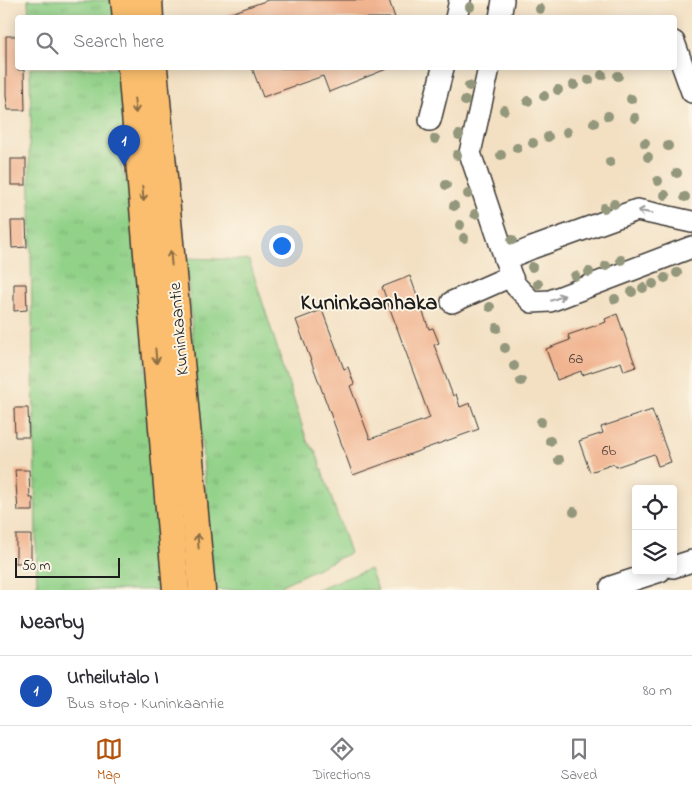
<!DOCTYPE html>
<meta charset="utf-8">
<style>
body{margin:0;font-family:"Indie Flower",sans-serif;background:#f7f7f7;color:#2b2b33}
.controls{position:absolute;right:15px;bottom:15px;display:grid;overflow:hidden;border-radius:5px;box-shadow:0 2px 12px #0003}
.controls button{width:45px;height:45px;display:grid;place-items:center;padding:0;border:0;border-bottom:1px solid #e1e1e2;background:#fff;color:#2b2b33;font:25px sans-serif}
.scale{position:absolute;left:15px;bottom:12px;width:105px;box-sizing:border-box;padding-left:5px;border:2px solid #1c1c1c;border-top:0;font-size:14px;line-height:18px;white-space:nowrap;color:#1c1c1c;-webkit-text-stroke:4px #fcf5e5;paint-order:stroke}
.you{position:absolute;left:281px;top:245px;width:18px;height:18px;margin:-12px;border:4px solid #fff;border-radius:50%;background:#1a73e8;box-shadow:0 0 0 8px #1a73e833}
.badge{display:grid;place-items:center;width:32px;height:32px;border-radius:50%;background:#b45309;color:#fff;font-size:16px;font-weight:700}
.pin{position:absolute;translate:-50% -41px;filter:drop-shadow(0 1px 2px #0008)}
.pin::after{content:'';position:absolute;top:26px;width:18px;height:15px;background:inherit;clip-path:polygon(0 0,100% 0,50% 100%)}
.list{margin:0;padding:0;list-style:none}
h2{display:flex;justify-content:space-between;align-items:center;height:65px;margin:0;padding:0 20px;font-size:21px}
h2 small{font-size:16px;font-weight:400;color:#7c7c81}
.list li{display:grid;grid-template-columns:32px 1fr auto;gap:15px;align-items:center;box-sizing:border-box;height:70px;padding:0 20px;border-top:1px solid #e1e1e2}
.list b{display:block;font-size:19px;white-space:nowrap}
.list p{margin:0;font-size:16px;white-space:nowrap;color:#7c7c81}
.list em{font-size:16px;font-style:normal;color:#7c7c81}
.icon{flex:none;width:28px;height:28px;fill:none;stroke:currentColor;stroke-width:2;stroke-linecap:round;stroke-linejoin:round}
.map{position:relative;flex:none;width:692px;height:590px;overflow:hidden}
.search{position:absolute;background:#fff;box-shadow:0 2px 12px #0003;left:15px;right:15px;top:15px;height:55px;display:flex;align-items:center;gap:12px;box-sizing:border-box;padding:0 18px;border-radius:5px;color:#7c7c81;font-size:19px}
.sheet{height:135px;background:#fff}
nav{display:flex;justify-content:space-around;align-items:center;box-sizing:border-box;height:70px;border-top:1px solid #e1e1e2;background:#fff;font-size:14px;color:#7c7c81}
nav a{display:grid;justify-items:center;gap:2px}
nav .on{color:#b45309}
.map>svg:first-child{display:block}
.grass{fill:url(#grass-tufts);stroke:#567652}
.pitch{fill:#91d188;stroke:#567652}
.building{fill:#f1b490}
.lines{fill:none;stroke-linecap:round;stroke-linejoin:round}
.minor-casing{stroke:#3c3935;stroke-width:24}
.major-casing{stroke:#3c3935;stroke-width:29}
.minor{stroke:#fff;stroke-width:21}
.major{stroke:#fabe6e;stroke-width:26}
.tree{fill:#93977c}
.oneway{stroke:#8b6d45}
.oneway2{stroke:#999}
.labels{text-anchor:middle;stroke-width:4;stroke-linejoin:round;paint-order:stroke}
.number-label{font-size:15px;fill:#514239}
.street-label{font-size:18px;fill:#1c1c1c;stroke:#fcf5e5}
.district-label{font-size:22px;font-weight:bold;fill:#1c1c1c;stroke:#fcf5e5}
</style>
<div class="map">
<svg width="692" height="590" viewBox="0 0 692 590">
<defs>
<pattern id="grass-tufts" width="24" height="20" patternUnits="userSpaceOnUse" patternTransform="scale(1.25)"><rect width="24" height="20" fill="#91d188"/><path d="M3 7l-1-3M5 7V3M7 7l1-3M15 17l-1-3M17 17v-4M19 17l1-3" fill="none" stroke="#7cb375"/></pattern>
</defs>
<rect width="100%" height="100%" fill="#fcf5e5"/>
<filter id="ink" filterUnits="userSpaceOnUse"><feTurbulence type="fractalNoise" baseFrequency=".02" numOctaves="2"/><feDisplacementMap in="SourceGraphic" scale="10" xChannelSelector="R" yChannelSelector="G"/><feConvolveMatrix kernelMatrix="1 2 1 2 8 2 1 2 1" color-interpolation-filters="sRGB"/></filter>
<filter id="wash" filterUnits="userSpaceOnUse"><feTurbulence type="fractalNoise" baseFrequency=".0096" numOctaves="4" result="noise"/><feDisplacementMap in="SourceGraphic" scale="20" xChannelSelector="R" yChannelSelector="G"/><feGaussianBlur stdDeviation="1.12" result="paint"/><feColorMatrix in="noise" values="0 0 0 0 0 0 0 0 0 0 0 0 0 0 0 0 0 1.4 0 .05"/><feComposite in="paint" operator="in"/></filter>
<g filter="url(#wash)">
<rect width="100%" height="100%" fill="#f3e0c3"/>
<!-- grass -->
<g class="grass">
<polygon points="28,0 113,0 114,17 29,17"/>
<polygon points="30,68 119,68 126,147 120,148 123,176 129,176 167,590 37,590 29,141 31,127"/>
<polygon points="186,258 249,260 307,441 316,452 350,553 282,585 284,590 214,590"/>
</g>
<!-- pitch -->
<polygon class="pitch" points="370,569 378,590 314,590"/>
<g id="blocks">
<!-- building -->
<g class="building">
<polygon points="268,0 389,0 395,18 224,18 223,16"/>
<polygon points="6,36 18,36 18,70 24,70 25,110 8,110 6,96"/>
<polygon points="252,68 389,68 329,92 323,76 263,97"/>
<rect x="11" y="159" width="15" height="26"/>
<polygon points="11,221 26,221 27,247 12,248"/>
<polygon points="410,276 429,329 433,328 439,343 434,345 453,396 456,394 460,407 470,403 479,429 353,475 296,320 322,310 344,369 348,367 354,384 350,386 370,439 430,418 382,287"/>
<polygon points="14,284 26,284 27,310 14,311"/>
<polygon points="617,314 636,367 624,371 621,362 582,375 581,371 557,380 546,349 570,340 568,335 606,322 605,319"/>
<polygon points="14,408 28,408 29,437 15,437"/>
<polygon points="652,410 671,462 658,466 654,454 616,467 614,464 590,472 579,441 603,433 601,427"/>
<polygon points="15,470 29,470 30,498 33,498 33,511 18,511"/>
<rect x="16" y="535" width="15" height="28"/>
</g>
</g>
</g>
<g filter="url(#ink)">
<use href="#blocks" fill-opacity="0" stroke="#3c3935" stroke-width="1"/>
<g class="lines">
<!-- minor casing -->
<g class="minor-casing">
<g id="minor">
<polyline points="456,18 460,0"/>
<polyline points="500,18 503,0"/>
<polyline points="674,42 692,92"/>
<polyline points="489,68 470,153 511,276 516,286 532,302 550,301 692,247"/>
<polyline points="430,120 443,68"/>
<polyline points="505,259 532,248 637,210 692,222"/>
<polyline points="452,302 511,276"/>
<polyline points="673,567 692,561"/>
<polyline points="611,587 660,571"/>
</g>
</g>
<!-- major casing -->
<g class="major-casing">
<g id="major">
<polyline points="124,0 126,18"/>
<polyline points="149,0 150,18"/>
<polyline points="131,68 176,590"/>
<polyline points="154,68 202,590"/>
</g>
</g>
<!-- minor -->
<use href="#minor" class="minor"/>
<!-- major -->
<use href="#major" class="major"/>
</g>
<!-- trees -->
<g class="tree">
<circle cx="470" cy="7" r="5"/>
<circle cx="540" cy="9" r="5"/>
<circle cx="602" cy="75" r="5"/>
<circle cx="618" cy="76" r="5"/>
<circle cx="589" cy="80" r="5"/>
<circle cx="574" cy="85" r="5"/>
<circle cx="469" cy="86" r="5"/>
<circle cx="558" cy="90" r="5"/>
<circle cx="544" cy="96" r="5"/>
<circle cx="631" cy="99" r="5"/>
<circle cx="465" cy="101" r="5"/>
<circle cx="528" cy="101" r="5"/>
<circle cx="504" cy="110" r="5"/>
<circle cx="608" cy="116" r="5"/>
<circle cx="635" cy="118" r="5"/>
<circle cx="594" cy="123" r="5"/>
<circle cx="567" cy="132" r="5"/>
<circle cx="459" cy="135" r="5"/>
<circle cx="548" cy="137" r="5"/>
<circle cx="435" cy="139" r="5"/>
<circle cx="533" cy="143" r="5"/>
<circle cx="645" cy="143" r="5"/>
<circle cx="668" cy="146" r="5"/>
<circle cx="517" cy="148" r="5"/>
<circle cx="457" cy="155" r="5"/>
<circle cx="501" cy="155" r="5"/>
<circle cx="648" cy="157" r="5"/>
<circle cx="610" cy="162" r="5"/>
<circle cx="677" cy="173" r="5"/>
<circle cx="658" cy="181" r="5"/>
<circle cx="446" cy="185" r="5"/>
<circle cx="468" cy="194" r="5"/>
<circle cx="665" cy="195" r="5"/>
<circle cx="685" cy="197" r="5"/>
<circle cx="614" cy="204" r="5"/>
<circle cx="454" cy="206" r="5"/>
<circle cx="604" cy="208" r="5"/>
<circle cx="475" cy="214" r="5"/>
<circle cx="460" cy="225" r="5"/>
<circle cx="464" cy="238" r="5"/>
<circle cx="512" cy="240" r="5"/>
<circle cx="621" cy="260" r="5"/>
<circle cx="606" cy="266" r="5"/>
<circle cx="532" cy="267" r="5"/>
<circle cx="589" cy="272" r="5"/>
<circle cx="677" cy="273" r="5"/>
<circle cx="575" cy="276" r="5"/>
<circle cx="665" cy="278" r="5"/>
<circle cx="538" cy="284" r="5"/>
<circle cx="653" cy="284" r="5"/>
<circle cx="643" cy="288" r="5"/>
<circle cx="632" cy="292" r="5"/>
<circle cx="615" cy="299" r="5"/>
<circle cx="490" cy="307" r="5"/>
<circle cx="497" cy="328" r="5"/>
<circle cx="505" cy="348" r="5"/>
<circle cx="514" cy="366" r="5"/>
<circle cx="521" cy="381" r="5"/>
<circle cx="541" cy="422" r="5"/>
<circle cx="550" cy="441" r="5"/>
<circle cx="559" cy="460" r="5"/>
<circle cx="574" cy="512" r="5"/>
</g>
<!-- one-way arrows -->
<defs><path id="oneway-shaft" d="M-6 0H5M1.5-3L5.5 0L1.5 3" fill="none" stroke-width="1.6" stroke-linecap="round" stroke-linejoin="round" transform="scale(1.25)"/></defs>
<g class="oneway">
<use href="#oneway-shaft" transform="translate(135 106) rotate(84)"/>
<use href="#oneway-shaft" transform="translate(143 194) rotate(85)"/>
<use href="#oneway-shaft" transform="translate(171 258) rotate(-95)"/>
<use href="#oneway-shaft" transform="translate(156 356) rotate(85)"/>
<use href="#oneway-shaft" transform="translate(198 541) rotate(-95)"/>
</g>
<g class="oneway2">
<use href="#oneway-shaft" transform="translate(645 212) rotate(-171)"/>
<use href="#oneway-shaft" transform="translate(558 298) rotate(-21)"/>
</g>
</g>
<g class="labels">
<!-- number labels -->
<g class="number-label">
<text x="576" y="363">6a</text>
<text x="609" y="455">6b</text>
</g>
<!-- street labels -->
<g class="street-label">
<text transform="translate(178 329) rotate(-95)" y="6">Kuninkaantie</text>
</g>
<!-- district labels -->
<g class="district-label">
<text x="369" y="309">Kuninkaanhaka</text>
</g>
</g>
</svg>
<div class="controls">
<button><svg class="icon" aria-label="locate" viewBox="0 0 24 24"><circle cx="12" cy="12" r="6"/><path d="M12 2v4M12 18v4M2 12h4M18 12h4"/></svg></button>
<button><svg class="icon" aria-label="layers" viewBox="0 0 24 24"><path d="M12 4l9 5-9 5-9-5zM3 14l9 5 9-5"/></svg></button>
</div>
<div class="scale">50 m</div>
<div class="you"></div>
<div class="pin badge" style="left:124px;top:166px;background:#1a4fb4">1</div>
<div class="search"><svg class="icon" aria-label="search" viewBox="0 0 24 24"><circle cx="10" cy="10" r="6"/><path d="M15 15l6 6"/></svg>Search here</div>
</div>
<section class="sheet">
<h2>Nearby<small></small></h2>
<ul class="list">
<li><span class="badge" style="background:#1a4fb4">1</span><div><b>Urheilutalo I</b><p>Bus stop · Kuninkaantie</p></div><em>80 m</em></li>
</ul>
</section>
<nav>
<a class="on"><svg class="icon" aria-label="map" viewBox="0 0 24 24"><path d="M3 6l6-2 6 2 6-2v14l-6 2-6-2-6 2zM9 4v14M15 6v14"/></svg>Map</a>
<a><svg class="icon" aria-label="directions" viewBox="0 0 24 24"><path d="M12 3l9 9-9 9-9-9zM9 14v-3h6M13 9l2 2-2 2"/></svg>Directions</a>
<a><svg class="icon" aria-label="saved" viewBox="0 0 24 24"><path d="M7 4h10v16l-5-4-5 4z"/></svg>Saved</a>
</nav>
